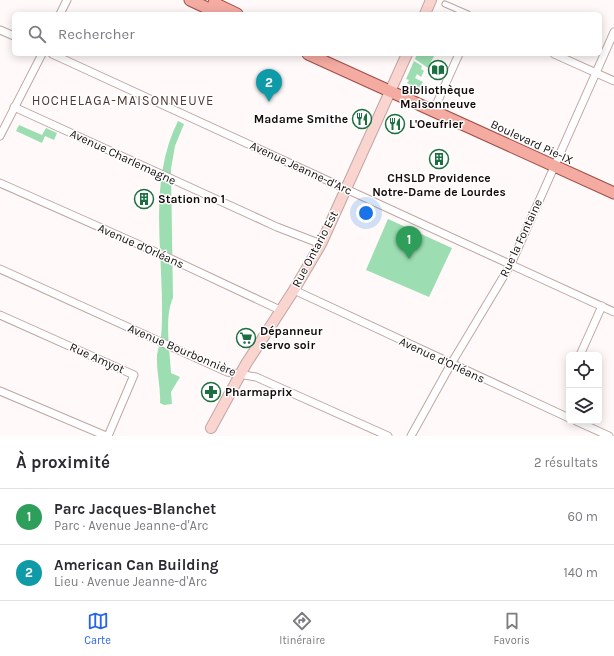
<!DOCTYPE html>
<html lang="fr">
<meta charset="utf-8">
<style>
body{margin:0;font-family:Karla,sans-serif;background:#f7f7f7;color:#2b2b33}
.controls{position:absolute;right:12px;bottom:12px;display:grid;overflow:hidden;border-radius:6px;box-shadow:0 2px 10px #0003}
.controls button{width:36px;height:36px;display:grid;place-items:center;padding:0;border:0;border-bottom:1px solid #e1e1e2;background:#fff;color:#2b2b33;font:20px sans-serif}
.you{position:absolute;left:366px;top:213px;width:14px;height:14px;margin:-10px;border:3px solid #fff;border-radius:50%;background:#1a73e8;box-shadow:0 0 0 6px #1a73e833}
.badge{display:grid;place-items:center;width:26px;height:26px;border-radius:50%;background:#2563eb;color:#fff;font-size:13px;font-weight:700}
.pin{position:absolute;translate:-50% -33px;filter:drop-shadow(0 1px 2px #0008)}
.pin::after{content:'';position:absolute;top:21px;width:14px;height:12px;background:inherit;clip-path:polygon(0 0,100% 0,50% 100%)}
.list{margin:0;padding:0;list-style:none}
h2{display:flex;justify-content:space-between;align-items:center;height:52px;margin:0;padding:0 16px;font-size:17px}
h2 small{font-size:13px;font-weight:400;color:#7c7c81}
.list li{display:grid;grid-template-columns:26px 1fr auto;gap:12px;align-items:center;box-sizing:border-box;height:56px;padding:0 16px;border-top:1px solid #e1e1e2}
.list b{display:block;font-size:15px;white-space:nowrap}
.list p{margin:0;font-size:13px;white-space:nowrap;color:#7c7c81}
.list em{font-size:13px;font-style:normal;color:#7c7c81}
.icon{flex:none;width:22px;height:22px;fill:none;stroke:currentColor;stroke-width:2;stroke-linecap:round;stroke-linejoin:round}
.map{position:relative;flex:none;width:614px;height:436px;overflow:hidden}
.search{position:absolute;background:#fff;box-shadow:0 2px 10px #0003;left:12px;right:12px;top:12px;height:44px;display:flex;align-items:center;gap:10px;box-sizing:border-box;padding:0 14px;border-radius:6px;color:#7c7c81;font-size:15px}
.sheet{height:164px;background:#fff}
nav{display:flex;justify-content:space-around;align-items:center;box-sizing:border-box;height:56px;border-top:1px solid #e1e1e2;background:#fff;font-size:11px;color:#7c7c81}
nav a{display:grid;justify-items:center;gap:2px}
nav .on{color:#2563eb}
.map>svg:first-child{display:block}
.green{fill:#9cdeb1}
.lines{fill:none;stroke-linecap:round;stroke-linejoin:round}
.pedestrian-casing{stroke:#bfa6a2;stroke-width:7}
.minor-casing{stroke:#bfa6a2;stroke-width:9}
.secondary-casing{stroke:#bfa6a2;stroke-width:12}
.primary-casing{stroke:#a14f45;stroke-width:13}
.pedestrian{stroke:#fff;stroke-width:5}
.minor{stroke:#fff;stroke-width:7}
.secondary{stroke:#fad5d0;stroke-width:10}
.primary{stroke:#f4aba2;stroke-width:11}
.labels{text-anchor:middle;stroke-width:3;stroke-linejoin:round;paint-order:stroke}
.poi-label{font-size:12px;font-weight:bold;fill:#140c0b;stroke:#fff;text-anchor:start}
.street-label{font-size:12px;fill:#140c0b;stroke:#fff}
.neighbourhood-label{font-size:13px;letter-spacing:1px;fill:#4f3a37;stroke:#fff}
</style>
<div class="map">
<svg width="614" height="436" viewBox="0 0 614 436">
<rect width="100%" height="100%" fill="#fffaf9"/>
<!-- green -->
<g class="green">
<polygon points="417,54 432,54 434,56 428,68 415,59"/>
<polygon points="414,61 422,66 421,69 424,71 421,77 417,74 415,78 423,82 419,90 407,83 409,80 406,79"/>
<path d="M178,121l6,3 -9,22 -4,23 2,129c-9,18 -3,55 -2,75l9,4 -9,15 1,12 -8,1 -4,-2c1,-16 -4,-32 -3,-48 1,-6 3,-12 4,-18 1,-10 1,-20 1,-30 0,-62 -13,-128 16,-186z"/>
<polygon points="19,125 42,135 46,128 57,133 54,140 45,136 42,143 16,131"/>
<polygon points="388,219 452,248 429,297 366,270"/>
</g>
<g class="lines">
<!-- pedestrian casing -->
<g class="pedestrian-casing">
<polyline id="pedestrian" points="445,4 468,14"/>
</g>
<!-- minor casing -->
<g class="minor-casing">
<g id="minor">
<polyline points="60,14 67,0"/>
<polyline points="0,30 14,36"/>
<polyline points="52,54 614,312"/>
<polyline points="554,54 614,81"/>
<polyline points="436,105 459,54"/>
<polyline points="14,107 277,227 321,244"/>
<polyline points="0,136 42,54"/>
<polyline points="0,183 167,257 280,310"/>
<polyline points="0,269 227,372 256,377 388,436"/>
<polyline points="294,290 569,418"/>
<polyline points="0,315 134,375 108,436"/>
<polyline points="580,355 602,306"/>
<polyline points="0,391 106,436"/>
<polyline points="576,421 609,436"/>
<polyline points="411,436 451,364 511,264 614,32"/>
</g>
</g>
<!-- secondary casing -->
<g class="secondary-casing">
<g id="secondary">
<polyline points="425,14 431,0"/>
<polyline points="211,428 246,364 294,290 321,244 407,54"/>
</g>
</g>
<!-- primary casing -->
<g class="primary-casing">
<g id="primary">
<polyline points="190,0 220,14"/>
<polyline points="214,3 237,14"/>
<polyline points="308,54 614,193"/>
</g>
</g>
<!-- pedestrian -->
<use href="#pedestrian" class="pedestrian"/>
<!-- minor -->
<use href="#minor" class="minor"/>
<!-- secondary -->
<use href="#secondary" class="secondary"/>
<!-- primary -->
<use href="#primary" class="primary"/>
</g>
<!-- icons -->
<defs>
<g id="library-ring" transform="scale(1)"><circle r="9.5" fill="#fff" stroke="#1b6f40" stroke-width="1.5"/><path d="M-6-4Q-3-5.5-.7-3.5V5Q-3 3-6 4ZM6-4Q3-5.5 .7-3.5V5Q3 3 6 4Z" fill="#1b6f40"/></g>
<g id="restaurant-ring" transform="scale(1)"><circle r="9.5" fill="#fff" stroke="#1b6f40" stroke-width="1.5"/><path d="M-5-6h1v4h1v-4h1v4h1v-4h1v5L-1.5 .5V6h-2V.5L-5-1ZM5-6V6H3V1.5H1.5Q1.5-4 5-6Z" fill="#1b6f40"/></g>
<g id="building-ring" transform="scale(1)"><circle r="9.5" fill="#fff" stroke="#1b6f40" stroke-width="1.5"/><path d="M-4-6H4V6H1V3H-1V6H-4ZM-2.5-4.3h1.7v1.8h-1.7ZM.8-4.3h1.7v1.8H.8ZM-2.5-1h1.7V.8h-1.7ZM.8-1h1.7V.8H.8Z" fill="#1b6f40"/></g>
<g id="supermarket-ring" transform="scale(1)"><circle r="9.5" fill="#fff" stroke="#1b6f40" stroke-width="1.5"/><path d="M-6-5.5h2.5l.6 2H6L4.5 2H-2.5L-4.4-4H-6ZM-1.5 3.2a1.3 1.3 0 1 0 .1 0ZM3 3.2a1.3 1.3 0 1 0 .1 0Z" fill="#1b6f40"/></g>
<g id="pharmacy-ring" transform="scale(1)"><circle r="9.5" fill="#fff" stroke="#1b6f40" stroke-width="1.5"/><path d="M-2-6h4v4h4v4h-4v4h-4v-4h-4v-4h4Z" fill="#1b6f40"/></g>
</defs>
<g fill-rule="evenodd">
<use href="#library-ring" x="438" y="70"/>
<use href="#restaurant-ring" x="362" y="119"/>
<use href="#restaurant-ring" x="395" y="124"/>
<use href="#building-ring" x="439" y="159"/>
<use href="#building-ring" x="144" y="199"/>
<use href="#supermarket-ring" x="246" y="338"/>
<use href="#pharmacy-ring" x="211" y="392"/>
</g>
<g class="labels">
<!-- poi labels -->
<g class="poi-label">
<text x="438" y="94" text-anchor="middle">Bibliothèque<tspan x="438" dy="14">Maisonneuve</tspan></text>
<text x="348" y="123" text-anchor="end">Madame Smithe</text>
<text x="409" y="128">L'Oeufrier</text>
<text x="439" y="182" text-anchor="middle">CHSLD Providence<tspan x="439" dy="14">Notre-Dame de Lourdes</tspan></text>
<text x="158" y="203">Station nº 1</text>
<text x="260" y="335">Dépanneur<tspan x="260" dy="14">servo soir</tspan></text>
<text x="225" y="396">Pharmaprix</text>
</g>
<!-- street labels -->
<g class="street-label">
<text transform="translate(532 142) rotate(25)" y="4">Boulevard Pie-IX</text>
<text transform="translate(123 157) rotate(25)" y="4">Avenue Charlemagne</text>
<text transform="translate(301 168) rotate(25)" y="4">Avenue Jeanne-d'Arc</text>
<text transform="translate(521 238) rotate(-65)" y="4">Rue la Fontaine</text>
<text transform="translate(141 246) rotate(24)" y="4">Avenue d'Orléans</text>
<text transform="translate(315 249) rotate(-62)" y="4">Rue Ontario Est</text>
<text transform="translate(182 350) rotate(23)" y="4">Avenue Bourbonnière</text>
<text transform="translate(97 358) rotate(24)" y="4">Rue Amyot</text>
<text transform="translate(442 360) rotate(25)" y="4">Avenue d'Orléans</text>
</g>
<!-- neighbourhood labels -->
<g class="neighbourhood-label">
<text x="123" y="105">HOCHELAGA-MAISONNEUVE</text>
</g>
</g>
</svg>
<div class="controls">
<button><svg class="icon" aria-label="locate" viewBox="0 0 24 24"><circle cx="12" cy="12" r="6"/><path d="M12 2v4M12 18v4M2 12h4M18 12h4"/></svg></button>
<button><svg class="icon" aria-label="layers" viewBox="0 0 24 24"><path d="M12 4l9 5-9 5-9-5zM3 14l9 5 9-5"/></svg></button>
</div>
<div class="you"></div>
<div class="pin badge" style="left:409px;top:259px;background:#2e9e5b">1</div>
<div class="pin badge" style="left:269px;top:102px;background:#0f9aa8">2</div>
<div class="search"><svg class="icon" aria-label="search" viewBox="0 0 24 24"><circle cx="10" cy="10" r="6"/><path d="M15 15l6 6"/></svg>Rechercher</div>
</div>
<section class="sheet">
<h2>À proximité<small>2 résultats</small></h2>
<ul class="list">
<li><span class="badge" style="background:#2e9e5b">1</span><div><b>Parc Jacques-Blanchet</b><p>Parc · Avenue Jeanne-d'Arc</p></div><em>60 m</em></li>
<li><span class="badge" style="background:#0f9aa8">2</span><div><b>American Can Building</b><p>Lieu · Avenue Jeanne-d'Arc</p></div><em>140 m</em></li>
</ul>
</section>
<nav>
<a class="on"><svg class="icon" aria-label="map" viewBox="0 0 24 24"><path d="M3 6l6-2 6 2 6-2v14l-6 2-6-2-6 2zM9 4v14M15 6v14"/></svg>Carte</a>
<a><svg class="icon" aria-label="directions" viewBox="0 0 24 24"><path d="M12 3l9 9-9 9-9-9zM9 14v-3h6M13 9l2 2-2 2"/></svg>Itinéraire</a>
<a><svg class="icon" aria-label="saved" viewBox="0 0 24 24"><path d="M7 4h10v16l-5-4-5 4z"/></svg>Favoris</a>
</nav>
